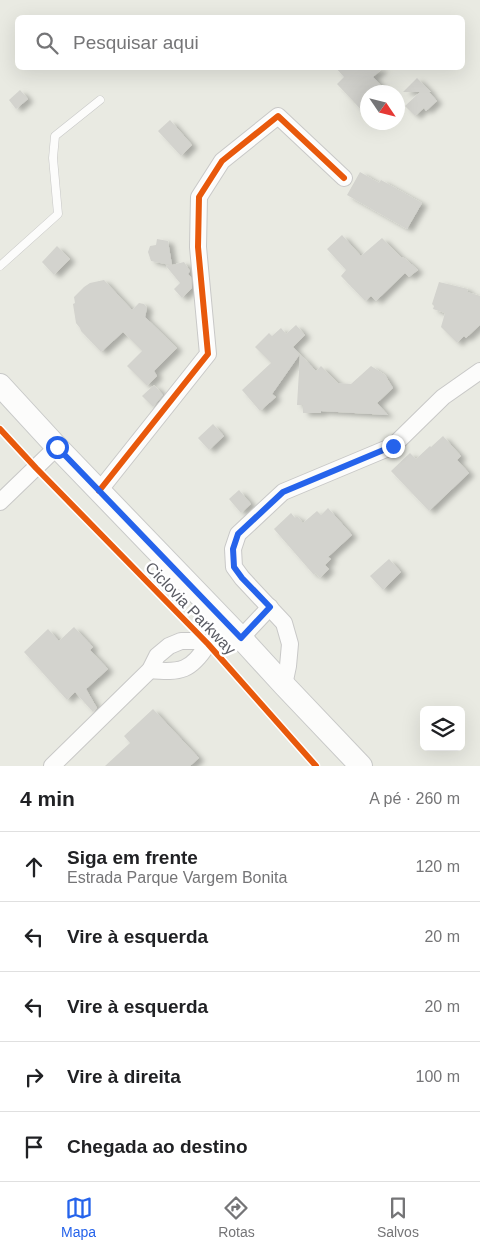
<!DOCTYPE html>
<html lang="pt">
<meta charset="utf-8">
<style>
body{margin:0;font-family:Arial,sans-serif;background:#f6f6f6;color:#202124}
.controls{position:absolute;right:15px;bottom:15px;display:grid;overflow:hidden;border-radius:8px;box-shadow:0 5px 20px #0002}
.controls button{width:45px;height:45px;display:grid;place-items:center;padding:0;border:0;border-bottom:1px solid #e0e0e0;background:#fff;color:#202124;font:25px sans-serif}
.compass{position:absolute;left:360px;top:85px;width:45px;height:45px;border-radius:50%;background:#fff;box-shadow:0 5px 20px #0002;rotate:125deg}
.stop{position:absolute;width:15px;height:15px;margin:-11px;border:4px solid #2563eb;border-radius:50%;background:#fff}
.stop.end{background:#2563eb;border-color:#fff;box-shadow:0 1px 5px #0008}
.list{margin:0;padding:0;list-style:none}
h2{display:flex;justify-content:space-between;align-items:center;height:65px;margin:0;padding:0 20px;font-size:21px}
h2 small{font-size:16px;font-weight:400;color:#757577}
.list li{display:grid;grid-template-columns:32px 1fr auto;gap:15px;align-items:center;box-sizing:border-box;height:70px;padding:0 20px;border-top:1px solid #e0e0e0}
.list b{display:block;font-size:19px;white-space:nowrap}
.list p{margin:0;font-size:16px;white-space:nowrap;color:#757577}
.list em{font-size:16px;font-style:normal;color:#757577}
.icon{flex:none;width:28px;height:28px;fill:none;stroke:currentColor;stroke-width:2;stroke-linecap:round;stroke-linejoin:round}
.map{position:relative;flex:none;width:480px;height:766px;overflow:hidden}
.search{position:absolute;background:#fff;box-shadow:0 5px 20px #0002;left:15px;right:15px;top:15px;height:55px;display:flex;align-items:center;gap:12px;box-sizing:border-box;padding:0 18px;border-radius:8px;color:#757577;font-size:19px}
.sheet{height:415px;background:#fff}
nav{display:flex;justify-content:space-around;align-items:center;box-sizing:border-box;height:70px;border-top:1px solid #e0e0e0;background:#fff;font-size:14px;color:#757577}
nav a{display:grid;justify-items:center;gap:2px}
nav .on{color:#2563eb}
.map>svg:first-child{display:block}
.building{fill:#d3d3ce;filter:url(#shadow)}
.lines{fill:none;stroke-linecap:round;stroke-linejoin:round}
.lane-casing{stroke:#c8c8c7;stroke-width:9}
.street-casing{stroke:#c8c8c7;stroke-width:18}
.secondary-casing{stroke:#c8c9c8;stroke-width:24}
.lane{stroke:#fcfcfb;stroke-width:8}
.street{stroke:#fcfcfb;stroke-width:16}
.secondary{stroke:#fcfcfb;stroke-width:22}
.cycleway-casing{stroke:#fff;stroke-width:9}
.cycleway{stroke:#e8590c;stroke-width:6}
.route{stroke:#2563eb;stroke-width:6}
.labels{text-anchor:middle;stroke-width:5;stroke-linejoin:round;paint-order:stroke}
.street-label{font-size:16px;fill:#595a62;stroke:#fff}
</style>
<div class="map">
<svg width="480" height="766" viewBox="0 0 480 766">
<defs>
<filter id="shadow"><feDropShadow dx="5.5" dy="3" stdDeviation="2.5" flood-color="#0004"/></filter>
</defs>
<rect width="100%" height="100%" fill="#e9eae2"/>
<!-- building -->
<g class="building">
<polygon points="336,68 383,68 373,77 387,92 368,92 368,117 337,84 344,77"/>
<polygon points="417,78 431,92 429,92 437,101 426,111 424,108 415,116 405,106 420,92 403,92"/>
<polygon points="20,90 28,99 16,109 9,100"/>
<polygon points="170,120 192,145 181,156 158,131"/>
<polygon points="360,172 379,183 381,180 422,203 407,229 347,195"/>
<polygon points="342,235 361,256 382,238 402,258 403,257 418,270 409,277 405,273 376,301 371,296 365,301 341,276 346,270 327,249"/>
<polygon points="157,239 168,241 172,265 184,262 190,271 188,274 191,277 192,288 182,298 174,289 180,283 166,266 170,265 151,261 148,252 150,246 156,245"/>
<polygon points="57,246 70,259 54,275 42,262"/>
<polygon points="104,280 132,310 139,303 144,304 147,308 145,317 177,348 154,371 157,376 147,386 127,366 142,351 123,332 101,352 81,331 80,328 76,323 73,304 75,303 74,297 84,287 90,283"/>
<polygon points="439,282 468,289 467,292 480,296 480,325 466,338 464,336 457,343 441,327 445,313 433,309 434,306 432,304"/>
<polygon points="296,325 305,335 293,347 316,371 321,366 338,383 351,384 371,366 385,375 393,388 377,403 388,415 321,411 321,413 303,413 303,405 297,405 300,354 272,394 276,397 260,411 242,390 271,363 255,347 269,333 272,336 281,328 286,334"/>
<polygon points="154,385 163,395 153,407 142,396"/>
<polygon points="213,424 224,436 209,450 198,438"/>
<polygon points="443,436 461,456 457,460 469,473 429,511 391,471 410,453 416,459 430,446 431,447"/>
<polygon points="239,490 251,504 241,513 229,499"/>
<polygon points="328,508 352,535 328,557 331,559 325,565 329,569 320,578 316,573 314,575 274,529 291,513 295,518 297,516 303,523 317,511 321,515"/>
<polygon points="389,559 401,572 383,590 370,576"/>
<polygon points="74,627 93,647 90,650 108,669 86,689 97,708 93,712 75,692 67,700 24,652 48,629 59,641"/>
<polygon points="153,709 199,758 190,766 105,766 130,743 124,736"/>
</g>
<g class="lines">
<!-- lane casing -->
<g class="lane-casing">
<polyline id="lane" points="0,266 58,214 53,158 55,136 100,100"/>
</g>
<!-- street casing -->
<g class="street-casing">
<g id="street">
<polyline points="99,491 208,354 198,247 199,197 222,161 278,116 344,178"/>
<polyline points="0,502 57,447"/>
<path d="M150,670c31,3 41,1 58,-26"/>
<polyline points="284,685 288,666 290,644 284,623 242,578 234,567 233,549 238,534 283,492 393,446 443,397 480,371"/>
<polyline points="52,766 150,670 157,656 169,646 181,641 194,641 208,644 241,638 270,607"/>
</g>
</g>
<!-- secondary casing -->
<g class="secondary-casing">
<polyline id="secondary" points="0,385 57,447 241,638 284,685 361,766"/>
</g>
<!-- lane -->
<use href="#lane" class="lane"/>
<!-- street -->
<use href="#street" class="street"/>
<!-- secondary -->
<use href="#secondary" class="secondary"/>
<!-- cycleway casing -->
<g class="cycleway-casing">
<g id="cycleway">
<polyline points="0,429 36,468 208,644 316,766"/>
<polyline points="99,491 208,354 198,247 199,197 222,161 278,116 344,178"/>
</g>
</g>
<!-- cycleway -->
<use href="#cycleway" class="cycleway"/>
</g>
<g class="lines">
<!-- route -->
<polyline class="route" points="57,447 241,638 270,607 242,578 234,567 233,549 238,534 283,492 393,446"/>
</g>
<g class="labels">
<!-- street labels -->
<g class="street-label">
<text transform="translate(191 608) rotate(46)" y="6">Ciclovia Parkway</text>
</g>
</g>
</svg>
<div class="controls">
<button><svg class="icon" aria-label="layers" viewBox="0 0 24 24"><path d="M12 4l9 5-9 5-9-5zM3 14l9 5 9-5"/></svg></button>
</div>
<svg class="compass" viewBox="-18 -18 36 36"><path d="M0-13l5 13h-10z" fill="#e53935"/><path d="M0 13l5-13h-10z" fill="#757577"/></svg>
<div class="stop" style="left:57px;top:447px"></div>
<div class="stop end" style="left:393px;top:446px"></div>
<div class="search"><svg class="icon" aria-label="search" viewBox="0 0 24 24"><circle cx="10" cy="10" r="6"/><path d="M15 15l6 6"/></svg>Pesquisar aqui</div>
</div>
<section class="sheet">
<h2>4 min<small>A pé · 260 m</small></h2>
<ul class="list">
<li><svg class="icon" aria-label="ahead" viewBox="0 0 24 24"><path d="M12 20V5M6 11l6-6 6 6"/></svg><div><b>Siga em frente</b><p>Estrada Parque Vargem Bonita</p></div><em>120 m</em></li>
<li><svg class="icon" aria-label="left" viewBox="0 0 24 24"><path d="M17 20v-9H6M10 6l-5 5 5 5"/></svg><div><b>Vire à esquerda</b></div><em>20 m</em></li>
<li><svg class="icon" aria-label="left" viewBox="0 0 24 24"><path d="M17 20v-9H6M10 6l-5 5 5 5"/></svg><div><b>Vire à esquerda</b></div><em>20 m</em></li>
<li><svg class="icon" aria-label="right" viewBox="0 0 24 24"><path d="M7 20v-9h11M14 6l5 5-5 5"/></svg><div><b>Vire à direita</b></div><em>100 m</em></li>
<li><svg class="icon" aria-label="arrive" viewBox="0 0 24 24"><path d="M6 21V4h12l-3 4 3 4H6"/></svg><div><b>Chegada ao destino</b></div></li>
</ul>
</section>
<nav>
<a class="on"><svg class="icon" aria-label="map" viewBox="0 0 24 24"><path d="M3 6l6-2 6 2 6-2v14l-6 2-6-2-6 2zM9 4v14M15 6v14"/></svg>Mapa</a>
<a><svg class="icon" aria-label="directions" viewBox="0 0 24 24"><path d="M12 3l9 9-9 9-9-9zM9 14v-3h6M13 9l2 2-2 2"/></svg>Rotas</a>
<a><svg class="icon" aria-label="saved" viewBox="0 0 24 24"><path d="M7 4h10v16l-5-4-5 4z"/></svg>Salvos</a>
</nav>
